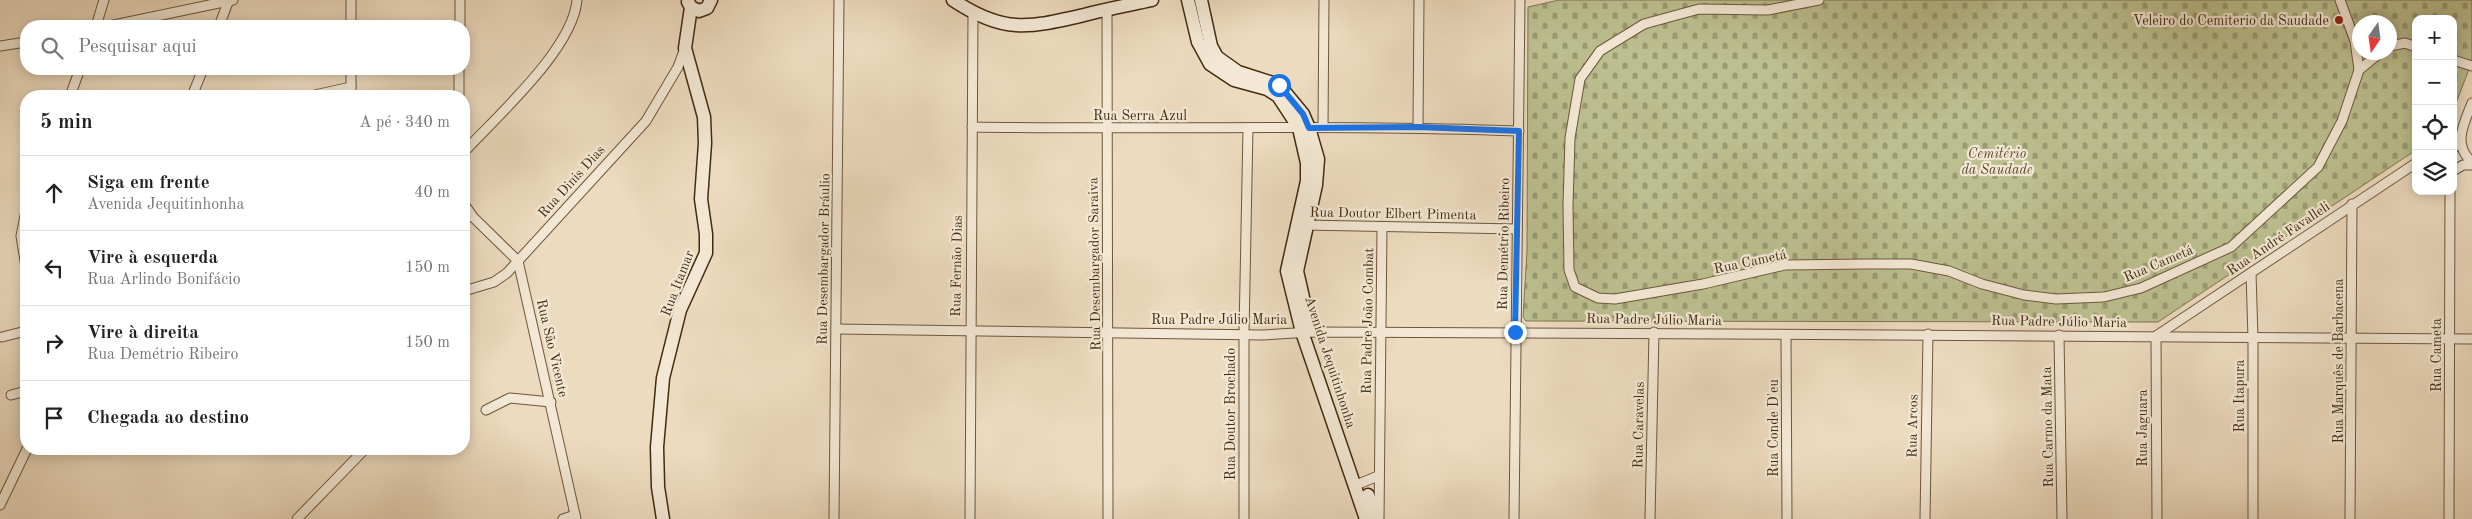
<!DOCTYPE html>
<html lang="pt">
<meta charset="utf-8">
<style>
body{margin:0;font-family:"Old Standard TT",serif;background:#f6f6f6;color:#222}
.controls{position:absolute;right:15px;top:15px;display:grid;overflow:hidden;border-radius:10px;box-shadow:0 2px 12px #0003}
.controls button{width:45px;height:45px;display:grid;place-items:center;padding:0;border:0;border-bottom:1px solid #e0e0e0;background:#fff;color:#222;font:25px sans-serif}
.compass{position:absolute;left:2352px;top:15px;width:45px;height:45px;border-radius:50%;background:#fff;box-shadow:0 2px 12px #0003;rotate:193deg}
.stop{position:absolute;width:15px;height:15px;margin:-11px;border:4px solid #1a73e8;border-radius:50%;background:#fff}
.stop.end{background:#1a73e8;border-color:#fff;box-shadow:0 1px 5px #0008}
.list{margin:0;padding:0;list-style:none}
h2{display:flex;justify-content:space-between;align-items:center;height:65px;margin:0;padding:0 20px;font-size:21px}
h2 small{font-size:16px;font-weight:400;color:#767676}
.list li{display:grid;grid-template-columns:32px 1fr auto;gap:15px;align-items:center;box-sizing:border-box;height:75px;padding:0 20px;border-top:1px solid #e0e0e0}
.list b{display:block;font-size:19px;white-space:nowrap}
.list p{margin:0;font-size:16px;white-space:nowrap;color:#767676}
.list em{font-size:16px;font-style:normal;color:#767676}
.icon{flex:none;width:28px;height:28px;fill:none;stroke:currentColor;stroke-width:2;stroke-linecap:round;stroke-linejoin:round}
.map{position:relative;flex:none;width:2472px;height:519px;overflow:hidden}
.search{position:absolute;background:#fff;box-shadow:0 2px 12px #0003;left:20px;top:20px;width:450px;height:55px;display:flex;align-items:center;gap:12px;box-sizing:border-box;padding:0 18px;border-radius:20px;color:#767676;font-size:19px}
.panel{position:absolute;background:#fff;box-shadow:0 2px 12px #0003;left:20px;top:90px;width:450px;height:365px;border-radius:20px}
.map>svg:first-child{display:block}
.cemetery{fill:url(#cemetery-stones);stroke:#7f754f;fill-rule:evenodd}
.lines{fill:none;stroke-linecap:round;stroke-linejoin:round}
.street-casing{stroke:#6d573b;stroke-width:11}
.secondary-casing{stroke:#422b0f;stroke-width:15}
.street{stroke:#f3e8d5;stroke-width:9}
.secondary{stroke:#f3e8d5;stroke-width:12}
.route{stroke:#1a73e8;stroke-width:6}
.poi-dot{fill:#8f2418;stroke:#f3e8d5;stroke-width:2}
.labels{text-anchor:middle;stroke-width:4.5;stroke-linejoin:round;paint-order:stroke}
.poi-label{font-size:14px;fill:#422b0f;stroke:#f3e8d5;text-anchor:end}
.street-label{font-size:14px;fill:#422b0f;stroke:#f3e8d5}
.park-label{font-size:14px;font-style:italic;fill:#5a4929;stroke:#f3e8d5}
</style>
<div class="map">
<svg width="2472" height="519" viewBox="0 0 2472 519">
<defs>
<pattern id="cemetery-stones" width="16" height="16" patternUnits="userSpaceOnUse" patternTransform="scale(1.25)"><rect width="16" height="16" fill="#bcbf8f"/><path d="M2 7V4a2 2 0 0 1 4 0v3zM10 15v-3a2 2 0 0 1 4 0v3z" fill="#9a9b73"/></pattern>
</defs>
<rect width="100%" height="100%" fill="#eddbbf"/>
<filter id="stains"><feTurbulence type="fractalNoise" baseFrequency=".004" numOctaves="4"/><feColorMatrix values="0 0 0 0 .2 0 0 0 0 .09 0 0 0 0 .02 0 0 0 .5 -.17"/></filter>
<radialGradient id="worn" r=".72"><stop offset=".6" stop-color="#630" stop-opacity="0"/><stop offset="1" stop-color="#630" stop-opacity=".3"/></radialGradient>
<!-- cemetery -->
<path class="cemetery" d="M1559,0h913v61l-19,50v-92h-37v131l-258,172 -632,-1 -3,-4 4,-66 1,-244zM2360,22h30v30h-30z"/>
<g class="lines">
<!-- street casing -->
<g class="street-casing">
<g id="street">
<polyline points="1819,0 1768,10 1699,9 1644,24 1600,51 1580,79 1570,138 1568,205 1569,270 1575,287 1598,298 1615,299 1703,284 1785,265 1865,264 1911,264 1949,271 1982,284 2024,295 2056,299 2104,297 2141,288 2231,247 2318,167 2342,121 2359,70 2355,41 2340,0"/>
<polyline points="1107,10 1108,519"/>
<polyline points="96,26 104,0"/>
<polyline points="109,26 233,0"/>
<polyline points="219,26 229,0"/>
<polyline points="351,26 351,0"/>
<polyline points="460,26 460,0"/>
<polyline points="0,46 26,42"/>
<polyline points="2390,46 2405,43 2416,47"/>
<polyline points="2453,60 2472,66"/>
<polyline points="351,69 351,96"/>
<polyline points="2359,70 2381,52"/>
<polyline points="70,96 80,69"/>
<polyline points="192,96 203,69"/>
<polyline points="310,96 351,87"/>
<polyline points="459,96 459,69"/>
<path d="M2472,103c-8,20 -20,42 0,59"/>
<path d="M972,127c182,3 365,-3 547,4"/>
<polyline points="1323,127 1324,0"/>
<polyline points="1418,127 1419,0"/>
<polyline points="2453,149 2460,136"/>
<path d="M464,152c33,-36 109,-103 113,-152"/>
<polyline points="2453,171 2463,165 2472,165"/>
<polyline points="464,204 473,217 518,261 576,519"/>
<polyline points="26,211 21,236 26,267"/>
<polyline points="1303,225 1517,229"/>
<polyline points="2251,273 2253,338 2253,519"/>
<polyline points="464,291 494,282 507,273 646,121 678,67 685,48"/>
<path d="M836,329l427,6 48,-3c387,3 774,2 1161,7"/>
<polyline points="2059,335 2062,519"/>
<polyline points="1786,336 1787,519"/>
<polyline points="2,337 26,331"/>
<polyline points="11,395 26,391"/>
<polyline points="486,410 510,398 551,402"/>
<polyline points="1356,485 1378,476"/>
<polyline points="0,505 27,449"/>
<polyline points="297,519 365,449"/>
<polyline points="563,519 575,515"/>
<polyline points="834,519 839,0"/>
<polyline points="970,519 973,13"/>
<polyline points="1244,519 1244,333 1248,128"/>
<polyline points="1379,519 1382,227"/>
<polyline points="1514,519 1520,0"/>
<polyline points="1650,519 1654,332"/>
<polyline points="1925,519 1928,334"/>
<polyline points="2157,519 2156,336 2416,163"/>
<polyline points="2350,519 2352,204"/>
<polyline points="2449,519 2450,191"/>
</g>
</g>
<!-- secondary casing -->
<g class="secondary-casing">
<g id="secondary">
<path d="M953,0c51,34 75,28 131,15 23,-6 45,-10 68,-15"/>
<polyline points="1188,0 1198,42 1210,64 1234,80 1267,89 1278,96 1299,128 1307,163 1307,181 1287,271 1302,332 1366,519"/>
<polyline points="1201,0 1211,46 1217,57 1238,72 1279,85 1303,114 1309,128 1318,159 1316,185 1297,271 1310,328"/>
<polyline points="688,2 691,7 699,11 707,8 711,0"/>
<polyline points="1368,495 1376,519"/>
<polyline points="663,519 658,487 657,447 663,378 680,310 706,253 706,234 701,199 705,143 704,117 685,48 691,7"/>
</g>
</g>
<!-- street -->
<use href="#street" class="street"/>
<!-- secondary -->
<use href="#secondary" class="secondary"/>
</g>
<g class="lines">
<!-- route -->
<polyline class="route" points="1279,85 1303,114 1309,128 1418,127 1519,131 1515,332"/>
</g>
<!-- markers -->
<circle class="poi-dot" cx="2339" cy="20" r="5"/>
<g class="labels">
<!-- poi labels -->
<g class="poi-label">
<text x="2329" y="25">Veleiro do Cemiterio da Saudade</text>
</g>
<!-- street labels -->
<g class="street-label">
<text x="1140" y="120">Rua Serra Azul</text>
<text transform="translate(571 181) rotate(-48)" y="5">Rua Dinis Dias</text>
<text transform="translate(1393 213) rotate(1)" y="5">Rua Doutor Elbert Pimenta</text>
<text transform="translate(2278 238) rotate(-34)" y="5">Rua André Favalleli</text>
<text transform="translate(1503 244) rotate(-89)" y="5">Rua Demétrio Ribeiro</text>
<text transform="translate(823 259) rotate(-89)" y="5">Rua Desembargador Bráulio</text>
<text transform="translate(1750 261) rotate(-12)" y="5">Rua Cametá</text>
<text transform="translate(2158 263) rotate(-23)" y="5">Rua Cametá</text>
<text transform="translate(1094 264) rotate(-91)" y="5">Rua Desembargador Saraiva</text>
<text transform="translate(956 266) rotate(-89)" y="5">Rua Fernão Dias</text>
<text transform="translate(677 283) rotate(-69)" y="5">Rua Itamar</text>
<text x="1219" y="324">Rua Padre Júlio Maria</text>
<text transform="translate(1654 319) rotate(1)" y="5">Rua Padre Júlio Maria</text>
<text transform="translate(1367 321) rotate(-89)" y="5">Rua Padre João Combat</text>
<text transform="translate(2059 321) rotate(1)" y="5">Rua Padre Júlio Maria</text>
<text transform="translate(553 348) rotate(77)" y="5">Rua São Vicente</text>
<text transform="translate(2436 355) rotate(-90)" y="5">Rua Cameta</text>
<text transform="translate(2338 361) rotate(-90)" y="5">Rua Marquês de Barbacena</text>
<text transform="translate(1331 362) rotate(72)" y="5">Avenida Jequitinhonha</text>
<text transform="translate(2239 396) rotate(-90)" y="5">Rua Itapura</text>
<text transform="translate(1230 414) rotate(-90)" y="5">Rua Doutor Brochado</text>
<text transform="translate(1638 425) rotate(-89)" y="5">Rua Caravelas</text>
<text transform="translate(1912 426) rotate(-89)" y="5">Rua Arcos</text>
<text transform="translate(2047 427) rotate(-91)" y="5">Rua Carmo da Mata</text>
<text transform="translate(1773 428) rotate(-90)" y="5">Rua Conde D'eu</text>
<text transform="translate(2142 428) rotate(-90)" y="5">Rua Jaguara</text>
</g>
<!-- park labels -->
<g class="park-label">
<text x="1997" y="158">Cemitério<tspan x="1997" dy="16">da Saudade</tspan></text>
</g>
</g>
<rect width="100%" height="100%" filter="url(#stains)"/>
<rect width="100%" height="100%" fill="url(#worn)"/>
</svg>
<div class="controls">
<button>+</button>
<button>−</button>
<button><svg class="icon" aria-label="locate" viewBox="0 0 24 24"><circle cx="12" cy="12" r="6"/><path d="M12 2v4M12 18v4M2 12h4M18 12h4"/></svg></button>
<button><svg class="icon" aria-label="layers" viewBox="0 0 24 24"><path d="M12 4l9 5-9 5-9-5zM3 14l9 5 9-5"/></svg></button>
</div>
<svg class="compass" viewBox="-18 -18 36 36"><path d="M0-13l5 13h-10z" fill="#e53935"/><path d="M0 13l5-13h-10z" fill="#767676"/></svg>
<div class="stop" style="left:1279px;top:85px"></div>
<div class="stop end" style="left:1515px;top:332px"></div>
<div class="search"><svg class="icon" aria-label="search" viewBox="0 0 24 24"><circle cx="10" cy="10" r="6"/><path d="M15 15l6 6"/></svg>Pesquisar aqui</div>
<section class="panel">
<h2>5 min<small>A pé · 340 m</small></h2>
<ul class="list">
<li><svg class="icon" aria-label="ahead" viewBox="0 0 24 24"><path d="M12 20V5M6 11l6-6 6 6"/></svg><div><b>Siga em frente</b><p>Avenida Jequitinhonha</p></div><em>40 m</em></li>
<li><svg class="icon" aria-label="left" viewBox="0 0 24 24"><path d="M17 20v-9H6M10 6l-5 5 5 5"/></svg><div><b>Vire à esquerda</b><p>Rua Arlindo Bonifácio</p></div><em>150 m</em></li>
<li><svg class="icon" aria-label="right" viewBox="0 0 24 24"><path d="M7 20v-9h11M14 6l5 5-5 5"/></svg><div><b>Vire à direita</b><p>Rua Demétrio Ribeiro</p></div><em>150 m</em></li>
<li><svg class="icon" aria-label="arrive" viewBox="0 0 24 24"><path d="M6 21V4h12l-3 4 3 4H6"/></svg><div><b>Chegada ao destino</b></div></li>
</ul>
</section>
</div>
